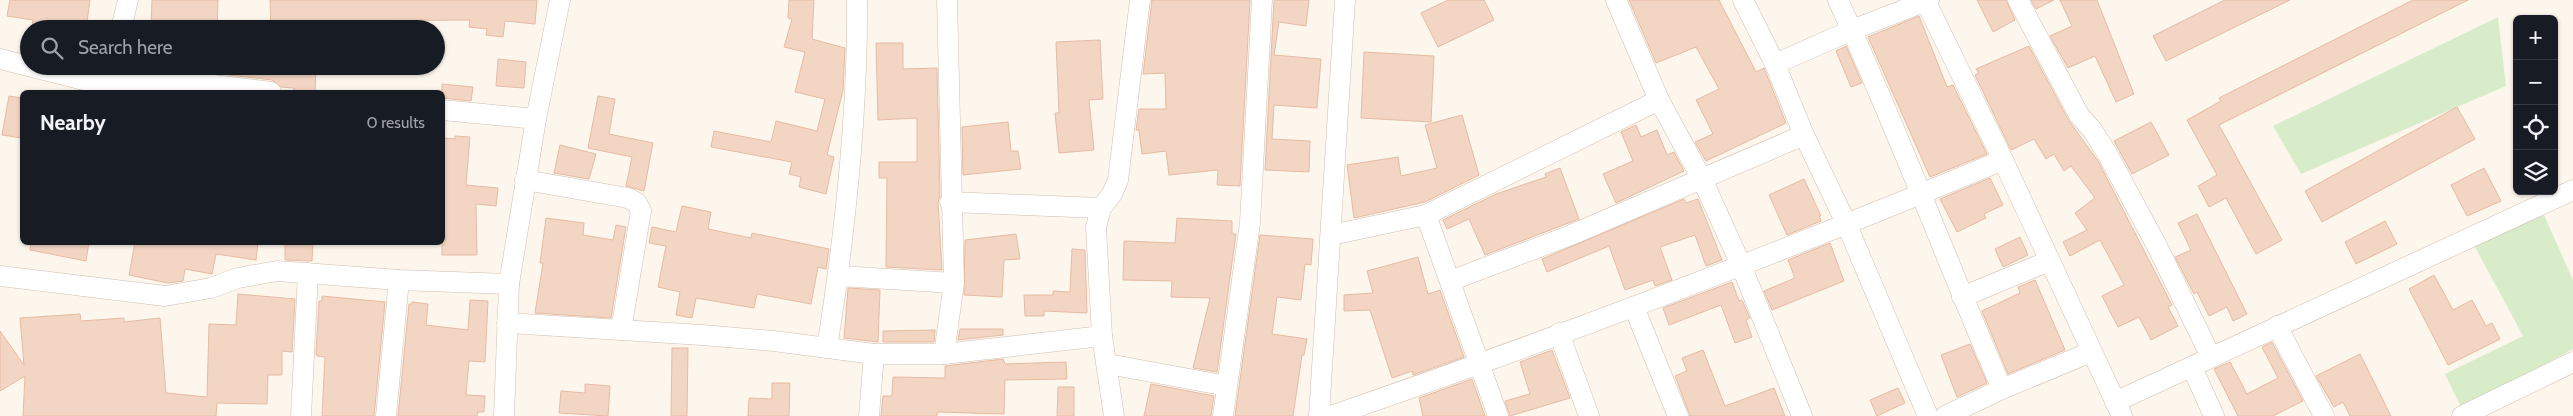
<!DOCTYPE html>
<meta charset="utf-8">
<style>
body{margin:0;font-family:Cabin,sans-serif;background:#242831;color:#f1f3f6}
.controls{position:absolute;right:15px;top:15px;display:grid;overflow:hidden;border-radius:8px;box-shadow:0 1px 4px #0004}
.controls button{width:45px;height:45px;display:grid;place-items:center;padding:0;border:0;border-bottom:1px solid #363941;background:#171b24;color:#f1f3f6;font:25px sans-serif}
.list{margin:0;padding:0;list-style:none}
h2{display:flex;justify-content:space-between;align-items:center;height:65px;margin:0;padding:0 20px;font-size:21px}
h2 small{font-size:16px;font-weight:400;color:#9ea1a6}
.icon{flex:none;width:28px;height:28px;fill:none;stroke:currentColor;stroke-width:2;stroke-linecap:round;stroke-linejoin:round}
.map{position:relative;flex:none;width:2573px;height:416px;overflow:hidden}
.search{position:absolute;background:#171b24;box-shadow:0 1px 4px #0004;left:20px;top:20px;width:425px;height:55px;display:flex;align-items:center;gap:12px;box-sizing:border-box;padding:0 18px;border-radius:28px;color:#9ea1a6;font-size:19px}
.panel{position:absolute;background:#171b24;box-shadow:0 1px 4px #0004;left:20px;top:90px;width:425px;height:155px;border-radius:8px}
.map>svg:first-child{display:block}
.green{fill:#d8ecc9}
.building{fill:#f3d5c3;stroke:#e6bba3}
.lines{fill:none;stroke-linecap:round;stroke-linejoin:round}
.street-casing{stroke:#d1beb0;stroke-width:21}
.street{stroke:#fff;stroke-width:20}
</style>
<div class="map">
<svg width="2573" height="416" viewBox="0 0 2573 416">
<rect width="100%" height="100%" fill="#fdf6ec"/>
<!-- green -->
<g class="green">
<polygon points="2498,17 2506,86 2301,174 2273,126"/>
<polygon points="2544,215 2573,280 2573,349 2462,409 2445,374 2523,336 2474,245"/>
</g>
<!-- building -->
<g class="building">
<polygon points="10,0 90,0 86,29 32,29 33,20 7,16"/>
<polygon points="152,0 218,0 217,29 151,29"/>
<polygon points="270,0 537,0 535,24 505,21 503,37 486,35 487,29 469,27 470,20 314,21 315,29 271,29"/>
<polygon points="789,0 814,0 812,39 845,48 843,90 827,155 834,157 826,194 799,187 801,177 789,174 792,162 711,147 714,131 771,142 776,121 817,131 825,99 795,92 805,52 784,47 792,19 788,18"/>
<polygon points="1152,0 1250,0 1240,186 1217,185 1218,170 1169,175 1166,151 1142,154 1139,130 1136,130 1139,109 1166,109 1165,73 1143,74"/>
<polygon points="1274,0 1309,0 1306,26 1279,22 1274,55 1321,59 1317,108 1274,105 1272,139 1310,141 1309,172 1265,170"/>
<polygon points="1448,0 1484,0 1494,20 1438,47 1421,13"/>
<polygon points="1629,0 1719,0 1756,72 1764,68 1786,123 1706,161 1695,142 1713,134 1696,100 1719,89 1696,47 1656,63"/>
<polygon points="1977,0 2006,0 2015,20 1993,32"/>
<polygon points="2031,0 2054,0 2036,9"/>
<polygon points="2060,0 2097,0 2134,94 2116,102 2095,56 2068,68 2050,36 2072,26"/>
<polygon points="2225,0 2290,0 2166,61 2153,36"/>
<polygon points="2413,0 2468,0 2219,125 2282,240 2256,254 2226,198 2209,207 2198,186 2217,175 2187,120 2221,101 2219,98"/>
<polygon points="1919,16 1947,87 1953,85 1987,154 1930,177 1868,37"/>
<polygon points="1100,40 1103,99 1089,100 1094,150 1059,153 1055,113 1059,113 1056,42"/>
<polygon points="876,43 903,43 903,69 937,68 940,196 938,202 942,270 886,267 887,178 879,178 879,162 917,162 917,118 878,120"/>
<polygon points="1846,46 1862,83 1851,87 1836,51"/>
<polygon points="2029,46 2069,121 2098,161 2172,305 2168,307 2178,326 2151,340 2139,317 2118,327 2102,296 2124,285 2100,240 2070,256 2063,242 2087,230 2075,213 2095,198 2071,166 2064,171 2054,154 2046,159 2034,139 2011,150 1975,75 1979,73 1976,69"/>
<polygon points="1364,52 1434,56 1431,122 1361,118"/>
<polygon points="498,59 526,62 524,88 496,86"/>
<polygon points="197,66 316,66 315,92 294,92 294,88 281,87 272,80 196,71"/>
<polygon points="442,84 473,87 471,101 442,98"/>
<polygon points="9,96 22,98 22,138 2,135"/>
<polygon points="598,96 615,99 609,134 653,143 644,191 626,186 632,157 588,148"/>
<polygon points="2457,107 2475,139 2322,222 2305,191"/>
<polygon points="1462,115 1479,175 1425,202 1354,218 1347,165 1398,157 1401,176 1437,168 1425,125"/>
<polygon points="1008,122 1011,151 1018,151 1021,169 963,175 962,127"/>
<polygon points="2151,122 2169,155 2132,174 2114,141"/>
<polygon points="1636,125 1641,137 1657,130 1667,155 1674,152 1684,171 1616,203 1603,174 1633,161 1621,132"/>
<polygon points="455,136 470,137 466,185 498,188 496,206 476,204 477,255 442,255 442,138 455,139"/>
<polygon points="560,145 596,154 589,179 554,173"/>
<polygon points="1560,168 1579,219 1485,255 1469,219 1447,229 1443,220 1496,194 1546,177 1545,174"/>
<polygon points="2484,168 2501,201 2467,216 2451,185"/>
<polygon points="1990,178 2003,205 1984,214 1986,218 1957,232 1940,199"/>
<polygon points="1804,179 1821,216 1819,216 1821,221 1787,235 1769,195"/>
<polygon points="1684,199 1686,203 1698,199 1722,260 1706,266 1695,235 1660,247 1672,280 1655,286 1653,280 1625,290 1609,246 1547,272 1542,259"/>
<polygon points="682,206 711,212 708,229 751,238 752,233 829,249 826,269 818,267 811,304 757,294 754,308 696,298 692,318 676,315 680,292 658,287 666,246 649,243 652,227 676,232"/>
<polygon points="2197,214 2247,314 2233,321 2227,307 2209,316 2197,292 2194,294 2175,257 2191,250 2178,223"/>
<polygon points="546,218 584,223 583,235 613,240 616,225 626,227 611,318 535,313 543,263 540,263"/>
<polygon points="1177,218 1232,221 1232,234 1236,234 1217,372 1193,368 1210,298 1171,297 1172,281 1123,280 1124,241 1175,243"/>
<polygon points="2385,221 2397,244 2356,264 2345,242"/>
<polygon points="1016,234 1020,259 1004,260 1002,297 964,295 965,240"/>
<polygon points="1260,235 1313,239 1311,265 1305,264 1301,300 1277,297 1272,334 1307,339 1304,355 1302,355 1293,416 1235,416"/>
<polygon points="2020,237 2028,255 2003,267 1995,249"/>
<polygon points="31,242 89,242 86,261 30,250"/>
<polygon points="135,242 258,242 256,260 216,254 212,274 185,269 183,281 168,283 129,275"/>
<polygon points="285,242 313,242 312,261 285,260"/>
<polygon points="1830,243 1844,281 1772,310 1764,291 1795,278 1788,260"/>
<polygon points="1072,249 1085,250 1087,313 1044,311 1044,316 1025,316 1024,295 1053,295 1053,291 1070,292"/>
<polygon points="1418,257 1428,294 1440,290 1464,357 1413,375 1412,371 1392,378 1370,310 1344,311 1344,295 1373,293 1367,271"/>
<polygon points="2434,275 2453,310 2472,300 2486,326 2492,323 2500,339 2448,365 2409,289"/>
<polygon points="2035,280 2065,350 2008,374 1982,311 2020,293 2018,287"/>
<polygon points="1732,282 1739,301 1742,300 1750,318 1746,320 1752,337 1735,343 1721,305 1669,325 1663,308"/>
<polygon points="848,288 880,290 878,342 844,338"/>
<polygon points="238,294 295,299 292,352 282,351 282,375 268,375 267,404 217,403 216,416 23,416 25,376 0,391 0,331 24,365 20,318 80,314 81,321 124,318 124,322 160,318 166,393 207,397 209,324 236,325"/>
<polygon points="322,296 385,302 374,416 322,416 325,357 317,356 316,354 319,301 322,301"/>
<polygon points="470,300 488,301 485,362 469,361 466,395 485,396 484,412 478,412 477,416 398,416 409,304 412,304 412,302 428,304 426,325 468,330"/>
<polygon points="960,329 1003,329 1003,335 958,340"/>
<polygon points="935,330 934,342 883,342 883,331"/>
<polygon points="2272,342 2303,401 2273,416 2238,416 2214,369 2230,362 2247,394 2278,378 2262,347"/>
<polygon points="1970,344 1987,383 1957,397 1941,355"/>
<polygon points="672,348 688,348 687,416 671,416"/>
<polygon points="1552,350 1570,398 1510,416 1505,401 1530,394 1520,362"/>
<polygon points="1703,350 1725,406 1774,388 1785,416 1690,416 1675,376 1687,371 1682,358"/>
<polygon points="2360,354 2391,416 2350,416 2343,402 2334,407 2316,376"/>
<polygon points="1003,359 1005,364 1066,362 1067,379 1005,380 1004,414 937,412 937,416 881,416 883,396 892,396 893,377 945,378 945,366"/>
<polygon points="1472,379 1485,416 1423,416 1419,398"/>
<polygon points="772,383 790,383 789,416 748,416 749,398 772,399"/>
<polygon points="585,384 610,386 608,416 559,413 561,391 585,393"/>
<polygon points="1151,384 1214,396 1211,416 1144,416"/>
<polygon points="1058,387 1074,387 1074,416 1057,416"/>
<polygon points="1898,388 1905,403 1877,416 1870,400"/>
</g>
<g class="lines">
<!-- street casing -->
<g class="street-casing">
<g id="street">
<polyline points="1616,0 1659,100 1703,181 1741,265 1802,416"/>
<polyline points="1743,0 1775,64 1804,135 1846,223 1928,416"/>
<path d="M1838,0c59,128 108,260 164,389l89,-37"/>
<polyline points="2018,0 2079,115 2093,131 2108,155 2157,246 2211,357"/>
<polyline points="1926,2 2003,160 2122,416"/>
<polyline points="121,29 128,0"/>
<polyline points="0,59 108,86 172,80 271,92"/>
<polyline points="1775,64 1852,30 1929,0"/>
<polyline points="108,86 113,66"/>
<polyline points="442,110 536,119"/>
<polyline points="525,180 628,198 637,203 641,211 621,330"/>
<polyline points="950,202 1101,208"/>
<polyline points="1426,215 1498,416"/>
<polyline points="1331,235 1426,215 1659,100"/>
<polyline points="0,276 165,296 211,288 238,278 277,271 399,280 509,284"/>
<polyline points="839,276 954,283"/>
<polyline points="1450,281 1571,235 1804,135"/>
<polyline points="1962,297 2049,261"/>
<polyline points="1634,307 1678,416"/>
<polyline points="507,323 702,335 774,341 874,354 944,354 1102,336"/>
<polyline points="2277,326 2324,416"/>
<polyline points="1559,333 1589,416"/>
<path d="M827,348c18,-114 31,-232 30,-348"/>
<polyline points="944,354 954,283 947,0"/>
<polyline points="1108,364 1227,386"/>
<polyline points="2192,367 2214,416"/>
<polyline points="2115,402 2573,190"/>
<polyline points="301,416 308,273"/>
<polyline points="386,416 399,280"/>
<polyline points="504,416 509,284 536,119 560,0"/>
<polyline points="869,416 874,354"/>
<polyline points="1114,416 1102,336 1096,227 1101,208 1112,194 1118,180 1140,0"/>
<polyline points="1223,416 1250,223 1262,0"/>
<polyline points="1319,416 1345,0"/>
<path d="M1331,416c227,-78 451,-164 672,-256"/>
<polyline points="1945,416 2002,389"/>
<polyline points="2462,416 2573,362"/>
</g>
</g>
<!-- street -->
<use href="#street" class="street"/>
</g>
</svg>
<div class="controls">
<button>+</button>
<button>−</button>
<button><svg class="icon" aria-label="locate" viewBox="0 0 24 24"><circle cx="12" cy="12" r="6"/><path d="M12 2v4M12 18v4M2 12h4M18 12h4"/></svg></button>
<button><svg class="icon" aria-label="layers" viewBox="0 0 24 24"><path d="M12 4l9 5-9 5-9-5zM3 14l9 5 9-5"/></svg></button>
</div>
<div class="search"><svg class="icon" aria-label="search" viewBox="0 0 24 24"><circle cx="10" cy="10" r="6"/><path d="M15 15l6 6"/></svg>Search here</div>
<section class="panel">
<h2>Nearby<small>0 results</small></h2>
<ul class="list">
</ul>
</section>
</div>
